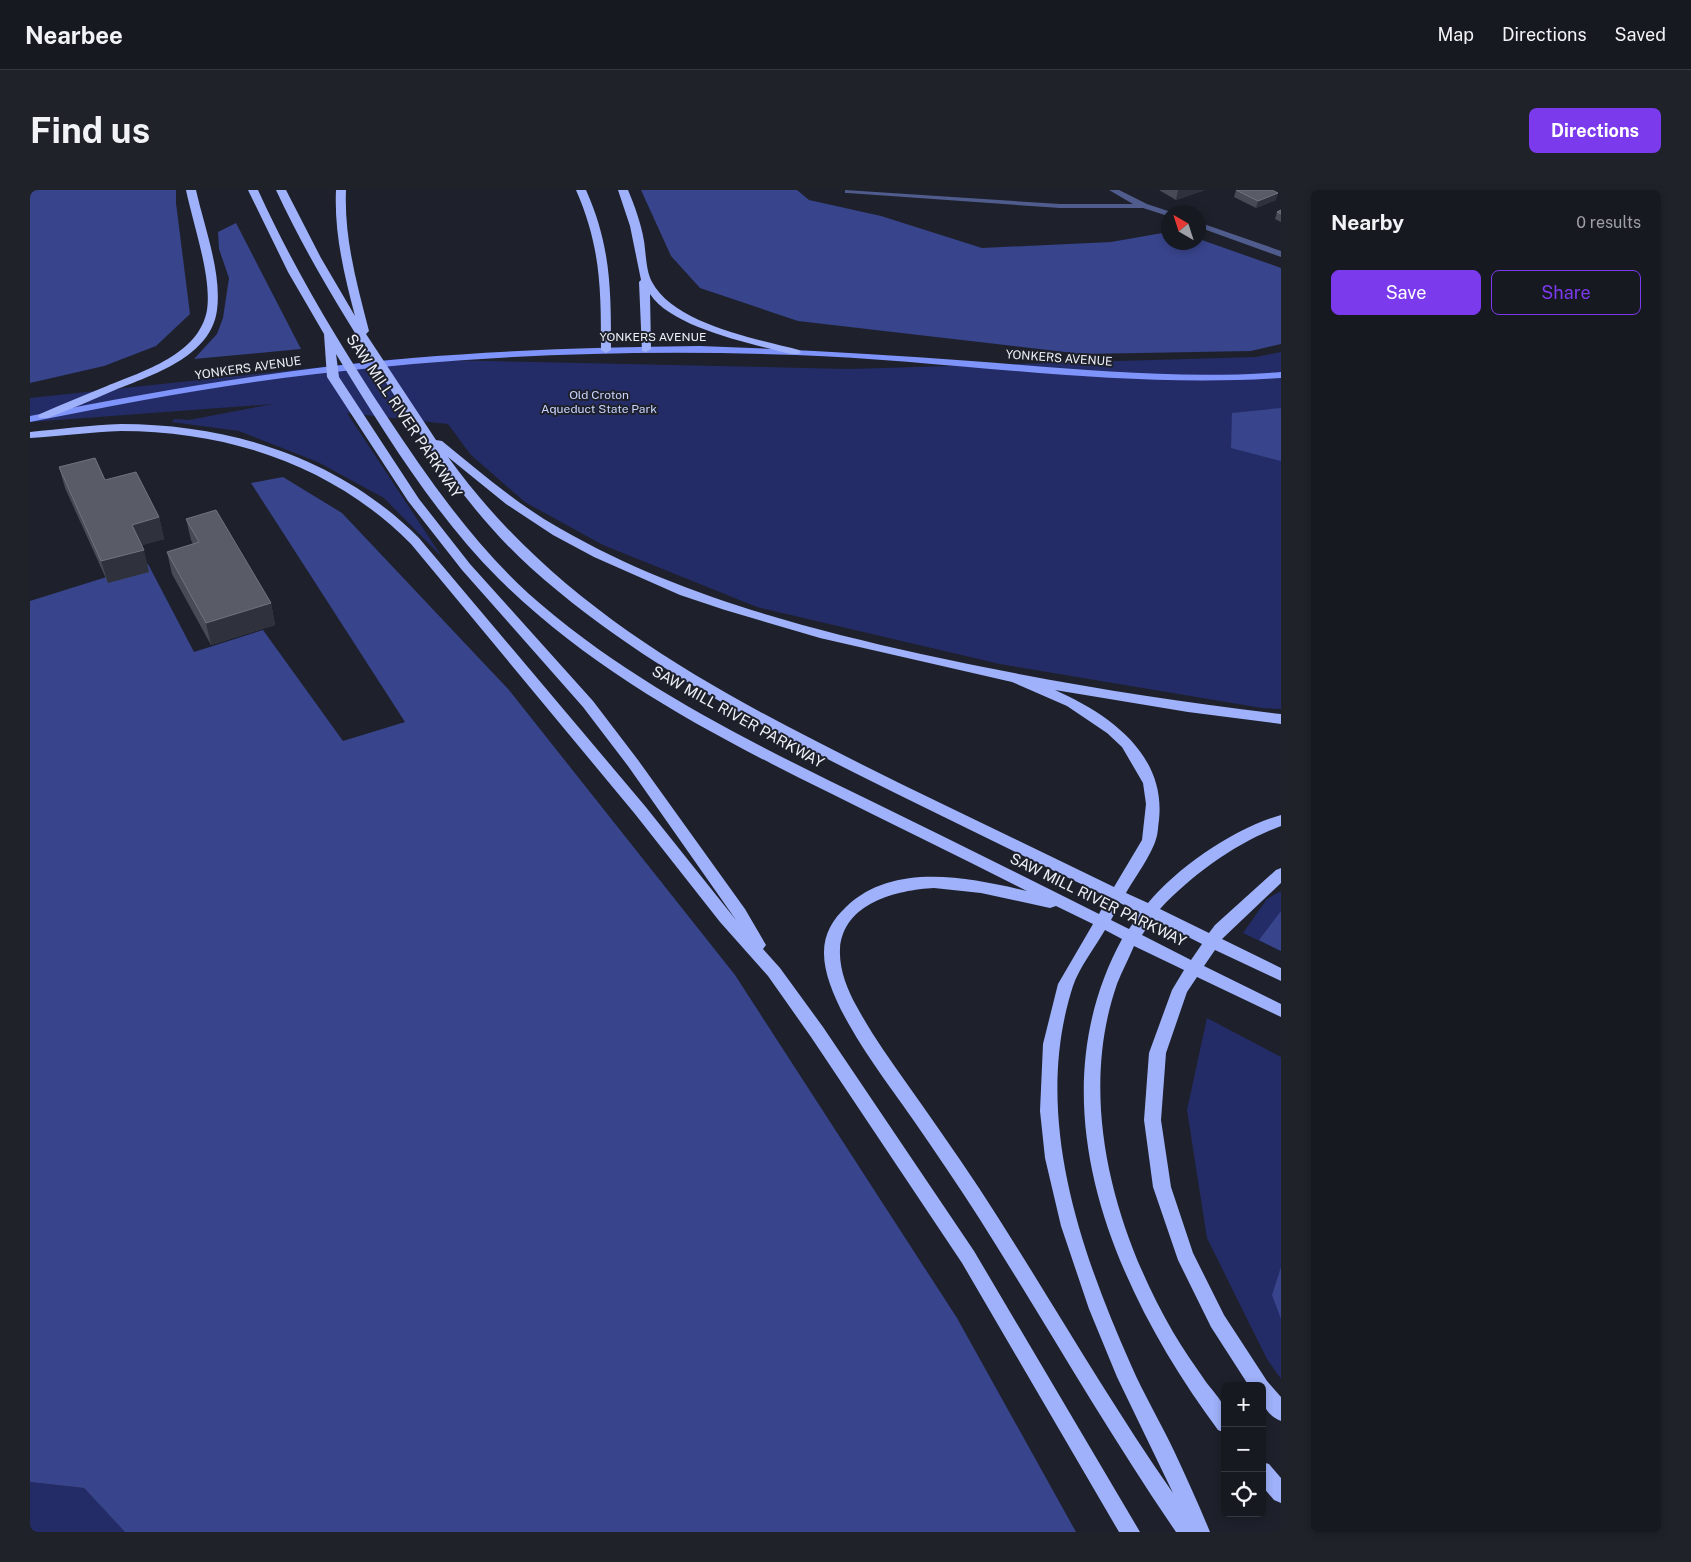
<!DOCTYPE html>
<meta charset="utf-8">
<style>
body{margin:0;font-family:"Public Sans",sans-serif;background:#1f2229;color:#f1f3f6}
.controls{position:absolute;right:15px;bottom:15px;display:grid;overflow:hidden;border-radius:8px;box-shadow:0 2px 8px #0003}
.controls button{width:45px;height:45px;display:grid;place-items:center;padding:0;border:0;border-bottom:1px solid #35383e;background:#161920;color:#f1f3f6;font:25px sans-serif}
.compass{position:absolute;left:1131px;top:15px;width:45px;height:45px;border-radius:50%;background:#161920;box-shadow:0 2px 8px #0003;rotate:321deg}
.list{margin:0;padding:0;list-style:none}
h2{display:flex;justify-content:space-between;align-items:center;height:65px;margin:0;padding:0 20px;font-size:21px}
h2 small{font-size:16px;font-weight:400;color:#9ea0a5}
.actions{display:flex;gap:10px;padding:15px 20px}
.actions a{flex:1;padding:11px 0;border:1px solid #7c3aed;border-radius:8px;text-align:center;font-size:18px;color:#7c3aed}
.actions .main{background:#7c3aed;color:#fff}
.icon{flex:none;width:28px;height:28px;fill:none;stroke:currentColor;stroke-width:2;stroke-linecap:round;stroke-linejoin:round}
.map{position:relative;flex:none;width:1251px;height:1342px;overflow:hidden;border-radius:8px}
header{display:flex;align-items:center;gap:30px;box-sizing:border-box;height:70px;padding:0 25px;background:#161920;border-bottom:1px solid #35383e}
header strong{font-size:24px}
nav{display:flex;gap:28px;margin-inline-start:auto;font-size:18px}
.intro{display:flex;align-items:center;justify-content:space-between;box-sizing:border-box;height:120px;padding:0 30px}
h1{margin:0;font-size:35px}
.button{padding:12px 22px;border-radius:8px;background:#7c3aed;color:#fff;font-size:18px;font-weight:700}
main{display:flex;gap:30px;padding:0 30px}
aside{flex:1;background:#161920;border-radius:8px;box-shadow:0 2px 8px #0003}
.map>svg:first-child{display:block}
.green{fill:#242c68}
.forest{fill:#38448b}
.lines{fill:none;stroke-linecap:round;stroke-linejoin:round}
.street{fill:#505c8d;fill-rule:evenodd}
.primary{fill:#7f94fa;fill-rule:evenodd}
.highway{fill:#9fb1fa;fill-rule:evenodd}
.wall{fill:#484a55}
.shaded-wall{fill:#2f323d}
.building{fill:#595c67;stroke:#71737d}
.labels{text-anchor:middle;stroke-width:4;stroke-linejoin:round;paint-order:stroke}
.far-street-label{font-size:12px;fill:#eef0f7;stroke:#1e212b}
.far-park-label{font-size:12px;fill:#c8d4fe;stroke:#1e212b}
.street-label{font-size:15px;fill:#eef0f7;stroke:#1e212b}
</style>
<header>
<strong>Nearbee</strong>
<nav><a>Map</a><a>Directions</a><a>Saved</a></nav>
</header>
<div class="intro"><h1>Find us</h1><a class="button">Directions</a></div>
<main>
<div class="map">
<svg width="1251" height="1342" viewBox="0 0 1251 1342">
<rect width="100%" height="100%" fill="#1e212b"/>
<!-- green -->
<g class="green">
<polygon points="1251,162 1251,519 1232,518 970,474 727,417 573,355 495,312 441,265 418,234 317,223 412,367 354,308 288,272 209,241 142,232 144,229 159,230 243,214 0,232 0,208 367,169 819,179 1226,167"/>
<polygon points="1251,701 1251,761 1213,743 1237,709"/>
<polygon points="1177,828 1251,867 1251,1189 1237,1169 1177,1048 1157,920"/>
<polygon points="0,1292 54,1298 95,1342 0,1342"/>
</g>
<!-- forest -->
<g class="forest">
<polygon points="0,0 146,0 146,13 160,124 126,156 74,176 0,193"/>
<polygon points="611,0 767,0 779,10 851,26 952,58 1081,52 1138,42 1138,52 1168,52 1169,49 1251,78 1251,154 1221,161 1052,164 768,131 670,98 641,66"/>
<polygon points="206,33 271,159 164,169 187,144 193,128 199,88 189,59 188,42"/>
<polygon points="1251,218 1251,271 1201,258 1202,223"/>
<polygon points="253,287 312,323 479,500 705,785 927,1128 1046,1342 95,1342 54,1298 0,1292 0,411 118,374 164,462 233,440 313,551 375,532 221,293"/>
<polygon points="1251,721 1251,761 1229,750"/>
<polygon points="1251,1077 1251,1129 1242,1105"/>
</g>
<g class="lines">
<!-- street -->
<g class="street">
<polygon points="815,0 1030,14 1103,14 1079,0 1089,0 1117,14 1141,22 1138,22 1138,26 1113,18 1030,18 818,3 815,3"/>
<polygon points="1168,32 1251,61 1251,67 1168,37"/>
</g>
<!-- primary -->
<path class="primary" d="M670,156c90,3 181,8 271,15 104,8 207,19 310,11v6c-162,11 -324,-17 -485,-23 -161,-6 -320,0 -480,19 -96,11 -191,29 -286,48v-6c126,-25 253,-47 382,-58 96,-8 191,-11 288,-12z"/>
<!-- highway -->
<g class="highway">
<path d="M156,0h10c8,36 26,83 21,120 -6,47 -65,65 -102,80 -22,10 -45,19 -67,28h-8l-2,-2 2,-2c22,-10 45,-19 67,-28 36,-15 92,-31 100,-76 5,-33 -14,-86 -21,-120z"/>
<path d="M218,0h10c36,79 80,152 128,225 42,63 86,127 143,179 99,88 219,147 338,205 77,38 155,76 232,115l9,-17c-84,-41 -169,-82 -253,-124 -115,-58 -228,-119 -324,-205 -59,-53 -103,-121 -146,-187 -39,-62 -78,-124 -109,-191h10l35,68 34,58c-11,-42 -21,-83 -19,-126h10c-2,49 11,94 23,141l-3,3 70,106 6,1c38,31 76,64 119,88 111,64 236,97 360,125 119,26 239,46 360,60v10l-93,-12 -133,-22c54,24 111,64 104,130 -1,6 -1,14 -3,19 -4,15 -22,40 -30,54l22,10c31,-37 87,-75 133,-88v11c-45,17 -88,48 -121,83l49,24 6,-8 61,-55 5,-2v15l-59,56 59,29v13l-66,-31 -11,16 77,38v13l-84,-40 -10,15 -21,61 -5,67 10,67 22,66 31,62 43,66 14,16v24c-17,-7 -19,-19 -19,-35h-13l-38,-59 -33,-67 -25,-73 -9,-67 5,-67 23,-63 12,-20 -50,-24c-5,12 -12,25 -17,38 -40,115 -3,246 56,348 10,17 22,34 33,50 6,8 14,16 18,25 3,6 1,19 1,26l-7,-3c-102,-138 -186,-325 -96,-491l-17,-9c-10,17 -26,38 -32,56 -41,127 6,262 58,379 13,30 30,58 44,88 12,26 24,52 35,79h-34c-70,-102 -131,-210 -197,-314 -21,-33 -43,-65 -65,-97 -28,-41 -91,-119 -90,-169 0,-18 9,-33 22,-45 48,-46 124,-29 181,-16 -65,-33 -131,-65 -197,-98 -118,-58 -236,-120 -331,-214 -65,-65 -115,-147 -163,-225l3,23 80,122 51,65 123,137 45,59 107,149 21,36 -3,4 17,19 43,59 151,224 166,281h-21l-157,-269 -151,-226 -43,-61 -48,-54 -85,-108 -224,-270c-77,-78 -182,-113 -290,-113 -30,1 -61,5 -91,7v-6c30,-3 61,-7 91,-8 110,0 220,35 298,114l226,268 91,114 -108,-154 -45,-59 -121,-137 -54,-69 -81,-124 -3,-43 -36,-62zM418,267l58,47 47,31 41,22 86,38 45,15 95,28 192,44 55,24 40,27 15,14 21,36 3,21 -4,36 -28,47c-84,-41 -169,-81 -253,-123 -158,-79 -307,-160 -413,-307zM904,698l47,5 69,15 6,-2 37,18 -35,60 -15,60 -3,67 5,47 16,68 28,83 28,68 56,116c-69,-99 -128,-204 -194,-305 -24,-36 -49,-72 -74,-107 -17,-24 -34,-48 -48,-74 -10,-18 -18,-38 -17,-58 3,-46 57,-59 94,-61zM1090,713l20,10 -11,16 -18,-9zM1123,729l49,25 -11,16 -49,-25z"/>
<path d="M546,0h10c25,56 25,100 25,160l-5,3 -5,-3c0,-60 0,-103 -25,-160z"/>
<path d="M588,0h10c7,17 13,33 16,51 2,13 2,30 8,41 22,42 105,57 147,68l2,2 -2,2h-8c-38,-10 -119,-26 -141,-60l1,55 -5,3 -4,-1 -3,-69 2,-2 -11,-54z"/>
<polygon points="1232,1272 1239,1274 1251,1288 1251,1313 1244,1310 1232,1296"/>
</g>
</g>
<!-- wall -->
<g class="wall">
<polygon points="1129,0 1175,0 1146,10"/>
<polygon points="1206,0 1246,10 1226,18 1204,7"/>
<polygon points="1251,20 1251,32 1245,29 1247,22"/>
<polygon points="29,277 75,290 129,327 134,349 112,355 119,382 78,393 35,298"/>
<polygon points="156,329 241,413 245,435 181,455 142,384 137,362 163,354 161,350"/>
</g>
<!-- shaded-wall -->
<g class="shaded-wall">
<polygon points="1148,0 1175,0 1146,10"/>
<polygon points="1248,3 1246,10 1226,18 1228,11"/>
<polygon points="129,327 134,349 107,357 102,335"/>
<polygon points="114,360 119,382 78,393 71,371"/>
<polygon points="241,413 245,435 181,455 176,433"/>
</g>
<!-- building -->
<g class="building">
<polygon points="1206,0 1242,0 1248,3 1228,11"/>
<polygon points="1251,20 1251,24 1247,22"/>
<polygon points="65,268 75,290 106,282 129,327 102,335 114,360 71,371 29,277"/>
<polygon points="186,320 241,413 176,433 137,362 169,352 156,329"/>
</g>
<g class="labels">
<!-- far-street labels -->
<g class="far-street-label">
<text x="623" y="151">YONKERS AVENUE</text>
<text transform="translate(1029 168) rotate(4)" y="4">YONKERS AVENUE</text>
<text transform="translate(218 178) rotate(-8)" y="4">YONKERS AVENUE</text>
</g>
<!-- far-park labels -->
<g class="far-park-label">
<text x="569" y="209">Old Croton<tspan x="569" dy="14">Aqueduct State Park</tspan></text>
</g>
<!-- street labels -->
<g class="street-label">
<text transform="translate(374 226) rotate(56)" y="5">SAW MILL RIVER PARKWAY</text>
<text transform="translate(708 527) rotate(29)" y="5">SAW MILL RIVER PARKWAY</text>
<text transform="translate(1068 710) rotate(26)" y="5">SAW MILL RIVER PARKWAY</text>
</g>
</g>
</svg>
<div class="controls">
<button>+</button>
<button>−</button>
<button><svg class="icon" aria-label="locate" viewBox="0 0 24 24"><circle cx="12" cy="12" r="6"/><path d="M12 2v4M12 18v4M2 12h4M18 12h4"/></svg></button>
</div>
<svg class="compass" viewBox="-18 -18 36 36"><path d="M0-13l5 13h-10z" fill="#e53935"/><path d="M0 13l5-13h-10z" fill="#9ea0a5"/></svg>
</div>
<aside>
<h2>Nearby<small>0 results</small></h2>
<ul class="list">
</ul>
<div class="actions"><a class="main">Save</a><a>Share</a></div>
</aside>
</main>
